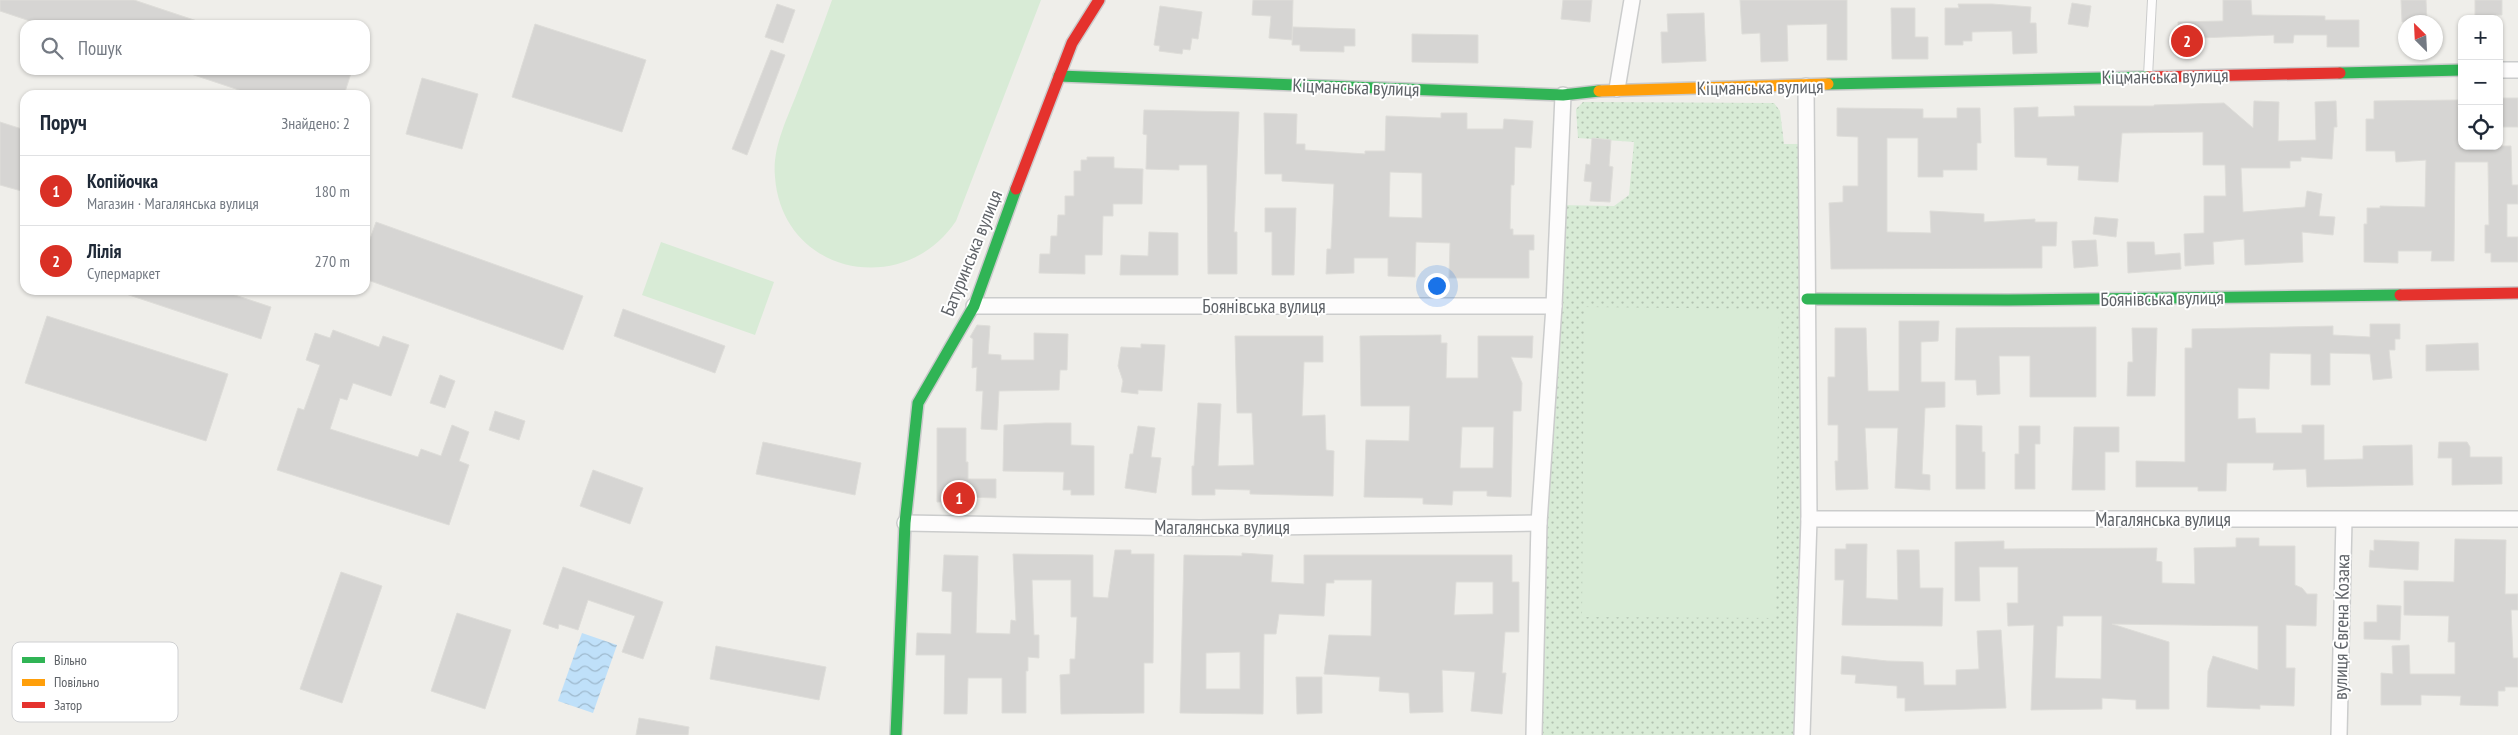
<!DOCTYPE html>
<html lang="uk">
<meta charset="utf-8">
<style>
body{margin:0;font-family:"PT Sans Narrow",sans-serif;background:#f2f2f3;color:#1f2937}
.controls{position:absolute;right:15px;top:15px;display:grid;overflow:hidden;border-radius:10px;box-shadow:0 1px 4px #0004}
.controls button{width:45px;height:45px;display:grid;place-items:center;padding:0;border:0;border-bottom:1px solid #e0e1e3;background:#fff;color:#1f2937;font:25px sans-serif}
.compass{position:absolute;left:2398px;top:15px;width:45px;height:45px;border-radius:50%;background:#fff;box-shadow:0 1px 4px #0004;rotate:336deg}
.you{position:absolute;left:1436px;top:285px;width:18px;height:18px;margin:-12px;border:4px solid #fff;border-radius:50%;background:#1a73e8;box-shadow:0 0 0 8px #1a73e833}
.badge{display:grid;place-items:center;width:32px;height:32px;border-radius:50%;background:#d93025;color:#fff;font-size:16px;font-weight:700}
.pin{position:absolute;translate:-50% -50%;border:2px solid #fff;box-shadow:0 1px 5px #0006}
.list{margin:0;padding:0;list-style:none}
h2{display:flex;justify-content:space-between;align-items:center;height:65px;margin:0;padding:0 20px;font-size:21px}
h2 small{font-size:16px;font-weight:400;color:#747a83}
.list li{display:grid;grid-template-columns:32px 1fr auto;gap:15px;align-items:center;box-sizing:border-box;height:70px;padding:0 20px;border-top:1px solid #e0e1e3}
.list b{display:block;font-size:19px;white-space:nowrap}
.list p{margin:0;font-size:16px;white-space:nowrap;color:#747a83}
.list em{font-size:16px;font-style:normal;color:#747a83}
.icon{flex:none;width:28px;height:28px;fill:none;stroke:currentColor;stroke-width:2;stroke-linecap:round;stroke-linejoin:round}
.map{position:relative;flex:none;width:2518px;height:735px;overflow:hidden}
.search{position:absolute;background:#fff;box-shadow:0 1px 4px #0004;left:20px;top:20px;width:350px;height:55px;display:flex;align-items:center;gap:12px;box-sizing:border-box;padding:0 18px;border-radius:15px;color:#747a83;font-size:19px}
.panel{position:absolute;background:#fff;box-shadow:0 1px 4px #0004;left:20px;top:90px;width:350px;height:205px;border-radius:15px}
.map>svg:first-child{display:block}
.grass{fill:url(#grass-dots)}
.pitch{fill:#d8ebd6}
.water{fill:url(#water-waves)}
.building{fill:#d6d5d3;stroke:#deddd9;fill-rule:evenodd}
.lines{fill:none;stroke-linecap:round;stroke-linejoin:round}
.lane-casing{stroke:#cbcccc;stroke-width:10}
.street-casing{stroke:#cbcccc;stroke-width:18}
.fast-casing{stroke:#cacacb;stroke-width:14}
.slow-casing{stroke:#cacacb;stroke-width:14}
.jam-casing{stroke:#cacacb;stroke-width:14}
.lane{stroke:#fdfcfc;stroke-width:8}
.street{stroke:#fdfcfc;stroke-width:15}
.fast{stroke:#30b455;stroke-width:11}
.slow{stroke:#ff9f0a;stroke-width:11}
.jam{stroke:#e5322d;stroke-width:11}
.labels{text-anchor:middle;stroke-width:4;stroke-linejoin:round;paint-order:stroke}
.street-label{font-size:19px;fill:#5f6368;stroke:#fff}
.key{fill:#fff;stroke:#cfd0d2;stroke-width:1}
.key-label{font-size:14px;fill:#5f6368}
</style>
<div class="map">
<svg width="2518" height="735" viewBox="0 0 2518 735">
<defs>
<pattern id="grass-dots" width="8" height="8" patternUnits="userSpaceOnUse" patternTransform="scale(1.25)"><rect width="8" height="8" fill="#d8ebd6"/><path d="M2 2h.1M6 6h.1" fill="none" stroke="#b2c2b1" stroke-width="1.8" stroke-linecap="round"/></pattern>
<pattern id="water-waves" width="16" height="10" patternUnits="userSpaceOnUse" patternTransform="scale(1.25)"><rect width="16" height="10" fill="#bfe0f9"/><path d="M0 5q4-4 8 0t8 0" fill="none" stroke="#9eb9cd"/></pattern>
</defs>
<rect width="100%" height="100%" fill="#efeeea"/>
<!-- grass -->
<polygon class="grass" points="1583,102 1774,103 1780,111 1784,144 1807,144 1803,735 1533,735 1557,205 1614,206 1629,195 1634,142 1578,138 1576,109"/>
<!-- pitch -->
<g class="pitch">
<path d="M832,0h209l-85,221c-53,79 -174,53 -181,-44 -3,-29 12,-58 22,-84 12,-31 24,-62 35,-93z"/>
<polygon points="661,242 774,282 755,335 642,295"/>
<polygon points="1584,307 1779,309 1776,618 1582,617"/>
</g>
<!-- water -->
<polygon class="water" points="582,633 617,645 593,713 558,701"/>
<!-- building -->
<g class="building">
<polygon points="0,0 134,0 200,22 200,25 42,25 0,11"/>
<polygon points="1253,0 1293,0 1292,40 1269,38 1271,16 1252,15"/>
<polygon points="1563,0 1592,0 1590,22 1561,19"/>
<polygon points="1740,0 1847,0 1847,60 1827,60 1827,24 1787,25 1788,61 1761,62 1760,33 1742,34"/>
<polygon points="2223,0 2251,0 2252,15 2325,16 2325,20 2359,20 2359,47 2327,47 2327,35 2294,35 2293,43 2274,43 2274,35 2199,38 2199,51 2179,51 2178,22 2223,21"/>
<polygon points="2401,0 2426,0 2427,22 2402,22"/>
<polygon points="2475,0 2502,0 2502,15 2496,15 2496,19 2475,19"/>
<polygon points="2072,3 2091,6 2088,27 2068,24"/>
<polygon points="777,4 795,10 783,43 765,37"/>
<polygon points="1958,4 1992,4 2031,7 2030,23 2036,23 2037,53 2013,54 2012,31 1972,32 1972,41 1963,41 1963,45 1945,45 1945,8 1959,8"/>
<polygon points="1160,6 1202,12 1198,39 1192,38 1190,50 1183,49 1182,54 1159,51 1160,46 1154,45"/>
<polygon points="1891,8 1915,8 1915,37 1928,37 1928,59 1892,59"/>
<polygon points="1704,13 1706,61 1662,63 1661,32 1668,32 1667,14"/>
<polygon points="535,24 646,60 622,132 512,97"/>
<polygon points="1293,27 1355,29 1355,46 1344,46 1344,52 1300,51 1300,45 1292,45"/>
<polygon points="1412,34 1478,35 1478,63 1412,62"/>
<polygon points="771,50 785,55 747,155 732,149"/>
<polygon points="188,70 352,70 344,95 254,95 188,73"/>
<polygon points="422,78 478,94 462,149 406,134"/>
<rect x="2499" y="98" width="19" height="29"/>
<polygon points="2458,100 2458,107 2462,107 2462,146 2511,146 2512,185 2518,185 2518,204 2507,204 2507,237 2518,237 2518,262 2491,262 2491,253 2485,253 2485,225 2489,225 2488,162 2455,162 2454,261 2431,261 2432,251 2398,251 2398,263 2364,262 2364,224 2367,224 2367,208 2380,208 2380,206 2425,207 2426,160 2396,162 2395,151 2366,151 2366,119 2374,119 2374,101"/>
<polygon points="2254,101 2279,102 2278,141 2316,140 2315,102 2336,101 2337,127 2334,127 2332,159 2301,157 2301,161 2290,161 2290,168 2241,168 2243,212 2305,207 2307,191 2322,194 2319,216 2335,217 2333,235 2302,232 2303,262 2245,265 2244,239 2213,242 2214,264 2185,266 2184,234 2204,233 2204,196 2226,196 2225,165 2203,165 2203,132 2122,133 2118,182 2078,180 2079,166 2047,165 2047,158 2015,157 2014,108 2038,107 2038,117 2075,116 2074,106 2154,106 2154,105 2224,103 2253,128"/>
<polygon points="1837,108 1923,109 1923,118 1957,118 1957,108 1980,108 1981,143 1977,143 1977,170 1943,170 1943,177 1918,177 1918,138 1887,138 1887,232 1931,233 1930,211 1984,214 1984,222 2035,219 2035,222 2057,222 2056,246 2042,246 2042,268 1831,269 1829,203 1843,202 1843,186 1858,186 1858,137 1837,136"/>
<polygon points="1144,110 1239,112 1234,232 1237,232 1237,274 1208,274 1207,165 1179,165 1179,170 1146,169 1147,135 1143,134"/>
<path d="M1264,113l33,1 -1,30h9v6l60,4v-3h20l1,-35 55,2v-5h26v16h36l1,-10 29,2 -2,27 -16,-1 -1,38h-3l-1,44h3v6h21v15h-5v28h-80l1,-35 -34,-1 -1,35 -27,-1v-18h-34v15l-28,1 1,-25h4l3,-65 -52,-3v-7h-17zM1390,172l32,1v45l-33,-1z"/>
<polygon points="0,122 25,130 25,192 0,185"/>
<polygon points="1592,138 1611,140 1609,166 1613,167 1610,202 1590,201 1592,182 1584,181 1586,164 1590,165"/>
<polygon points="1087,157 1114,157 1114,168 1143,169 1142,204 1113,204 1113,216 1103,216 1102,255 1085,255 1085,274 1039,273 1040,254 1050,254 1051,236 1057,236 1058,215 1065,215 1065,196 1074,196 1074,171 1081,171 1081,160 1087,160"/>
<polygon points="1265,208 1296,208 1294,275 1272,275 1272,232 1265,232"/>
<polygon points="2095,217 2118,219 2116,237 2093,234"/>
<polygon points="376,222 583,296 563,350 365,279 365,253"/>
<polygon points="1149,232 1178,233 1178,275 1120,275 1121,255 1148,256"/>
<polygon points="2096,240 2098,266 2074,268 2072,241"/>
<polygon points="2127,242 2154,242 2155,255 2180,253 2181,269 2128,273"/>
<polygon points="123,290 220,290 271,307 261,339 123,293"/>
<polygon points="623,309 725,346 715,373 614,336"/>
<polygon points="47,316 228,374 206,441 25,383"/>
<polygon points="1899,321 1939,321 1938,341 1921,342 1921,382 1945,382 1945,407 1925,408 1922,474 1930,475 1930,490 1895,488 1898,428 1865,428 1868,489 1836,490 1835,461 1838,461 1838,425 1828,425 1828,377 1835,377 1835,328 1866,328 1868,391 1899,391"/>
<polygon points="2370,324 2400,324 2400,339 2395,339 2395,350 2389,350 2392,378 2373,380 2370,354 2330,353 2330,385 2311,385 2311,354 2270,353 2269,389 2238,388 2238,419 2255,418 2256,433 2302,433 2302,425 2324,425 2324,460 2363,459 2363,446 2412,445 2413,485 2307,487 2306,469 2273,470 2274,463 2227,463 2226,491 2198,491 2198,487 2136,487 2136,461 2185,462 2185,348 2192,348 2192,329 2333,326 2333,335 2370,337"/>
<polygon points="977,325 990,326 988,354 1001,355 1001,360 1034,360 1034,333 1068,334 1067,370 1060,370 1059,390 999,391 997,430 981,429 983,391 976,391 977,367 972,368 973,339 970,337"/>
<polygon points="2096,327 2096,397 2030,397 2030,356 1999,356 2000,394 1977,395 1976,380 1955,380 1956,328"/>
<polygon points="2132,328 2157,328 2155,396 2127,396 2128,362 2133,362"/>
<polygon points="333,330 379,347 383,336 409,345 391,396 353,383 347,400 340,398 330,429 418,457 421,449 441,456 452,425 469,432 459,461 469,465 449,525 277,470 298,408 304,410 320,365 306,360 315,333 330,338"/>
<path d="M1441,335v8h6l-1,35h32v-42h55l-1,22 -21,-1 11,26 -1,28h-8l-2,86 -24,-1v-5h-34l-1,14 -29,-1v-6l-59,-1 2,-57 43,1 1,-35h-49l-1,-70zM1462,427h32l-1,41h-33z"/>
<polygon points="1235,336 1323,336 1323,362 1304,362 1302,416 1325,415 1326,450 1334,451 1333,496 1250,494 1250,490 1215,489 1215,495 1192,495 1192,466 1194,466 1198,403 1221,404 1218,466 1254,465 1252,413 1237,413"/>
<polygon points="2478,343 2479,370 2426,371 2426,345"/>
<polygon points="1141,344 1165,345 1162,391 1138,390 1138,394 1121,392 1123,381 1118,366 1121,347 1141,348"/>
<polygon points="440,375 455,381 445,408 430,403"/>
<polygon points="495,411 525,421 519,440 489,430"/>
<polygon points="1045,423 1071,423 1071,445 1094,446 1094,495 1071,495 1071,490 1063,490 1064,472 1003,471 1004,425"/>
<polygon points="1956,425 1982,426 1982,452 1985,452 1985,489 1956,489"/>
<polygon points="1138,426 1155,428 1151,457 1161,458 1156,493 1125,488 1130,454 1133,454"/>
<polygon points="2019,426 2040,426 2040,444 2035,444 2035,489 2015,489 2015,454 2019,454"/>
<polygon points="2074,427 2119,427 2119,452 2105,452 2105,490 2072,490"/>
<polygon points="937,428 966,428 966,462 968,462 968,479 996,479 996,498 968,497 968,502 937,502"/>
<polygon points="763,442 861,463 855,495 756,474"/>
<polygon points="2439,442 2467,442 2470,447 2470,457 2502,457 2502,484 2452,485 2452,458 2438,458"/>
<polygon points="593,470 643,488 630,524 580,506"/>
<path d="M2236,538h23v8h36v39l7,3 5,6h10l-1,32 -30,-1v43h9l-1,38 -34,-1v4l-53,-2 1,-36 5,-15 45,14v-44l-146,-2 57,18v67h-33v-9l-34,-2v11l-71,1 3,-85 -26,1 -1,-23h11v-36h-39l1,34h-25v-59l49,-1v8l153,-1 -1,13 6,1v21l33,1 -1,-36 42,-1zM2063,616h39l-1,63 -46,-1 2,-52h6z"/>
<polygon points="2455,539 2506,540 2505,594 2518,594 2518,610 2511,610 2513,658 2518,658 2518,687 2505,687 2505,691 2498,691 2498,706 2460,705 2461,696 2421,695 2421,705 2381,705 2381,673 2393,674 2392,646 2409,645 2410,674 2455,674 2455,642 2448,642 2449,616 2404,615 2404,581 2454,582"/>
<polygon points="2374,540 2419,542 2418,570 2369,567 2370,550 2374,551"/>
<polygon points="1846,544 1867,544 1866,598 1898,600 1897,550 1919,550 1920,588 1943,588 1942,626 1842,625 1844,580 1835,580 1835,549 1846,549"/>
<polygon points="1115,550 1131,550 1131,554 1154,554 1153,663 1144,663 1144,713 1061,714 1060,675 1070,674 1070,659 1075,659 1077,617 1071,617 1071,580 1032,580 1034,635 1039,635 1039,658 1028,657 1028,671 1026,671 1026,713 1002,713 1002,678 968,678 967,714 944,714 945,655 916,655 917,633 951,634 952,592 942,591 944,555 978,556 976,633 1010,634 1011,620 1016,621 1013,554 1093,555 1093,597 1108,598"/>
<path d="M1242,553l31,2 -2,27 33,2v-29h208v27h7v50h-14l-3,41h4l-4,41 -31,-3 4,-39 -33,-2 1,42 -33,1 -1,-20 -30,-2 1,-14 -56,-3 5,-39 42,1 1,-56h-38v3h-8l-2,33 -45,-2 -3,20h-12l-1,80 -83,-1 4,-158 58,1zM1456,582h37v32l-39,1zM1240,652v37h-34v-36z"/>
<polygon points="563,567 663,602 643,659 622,652 635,616 588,600 578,630 559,624 558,629 543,624"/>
<polygon points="341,572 382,586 342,703 300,689"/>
<polygon points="2377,605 2401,606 2400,640 2364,639 2364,622 2377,622"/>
<polygon points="457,613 511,630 485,709 431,691"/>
<polygon points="2001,630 2006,708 1905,711 1905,698 1897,698 1897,686 1855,683 1856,675 1841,674 1842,656 1887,661 1923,662 1924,685 1956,685 1956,670 1979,669 1977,631"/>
<polygon points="716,646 826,667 819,700 710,679"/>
<polygon points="1296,677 1322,677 1322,713 1297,714"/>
<polygon points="639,718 689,727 688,735 636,735"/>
</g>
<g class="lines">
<!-- lane casing -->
<g class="lane-casing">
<polyline id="lane" points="2148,76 2152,0"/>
</g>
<!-- street casing -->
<g class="street-casing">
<g id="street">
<polyline points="2499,70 2518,70"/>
<polyline points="1617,89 1632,0"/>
<polyline points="974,306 1554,306"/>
<polyline points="1809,519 2518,519"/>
<polyline points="905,523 1200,528 1539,523"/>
<polyline points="1534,735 1539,523 1554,306 1563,95"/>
<polyline points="1802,735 1809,519 1806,86"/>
<polyline points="2339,735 2344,520"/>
</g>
</g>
<!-- fast casing -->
<g class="fast-casing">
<g id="fast">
<polyline points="2340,73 2462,70"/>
<polyline points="1059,76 1563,95 1599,91"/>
<polyline points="1828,84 2148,77"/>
<polyline points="1807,299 2008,300 2400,295"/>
<polyline points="896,735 905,523 918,403 974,306 1016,189"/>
</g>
</g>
<!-- slow casing -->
<g class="slow-casing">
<polyline id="slow" points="1599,91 1828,84"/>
</g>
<!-- jam casing -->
<g class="jam-casing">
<g id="jam">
<polyline points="2148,77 2340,73"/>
<polyline points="1016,189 1072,43 1099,0"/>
<polyline points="2400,295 2518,293"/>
</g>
</g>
<!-- lane -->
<use href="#lane" class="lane"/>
<!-- street -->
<use href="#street" class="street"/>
<!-- fast -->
<use href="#fast" class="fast"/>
<!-- slow -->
<use href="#slow" class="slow"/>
<!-- jam -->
<use href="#jam" class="jam"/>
</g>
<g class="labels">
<!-- street labels -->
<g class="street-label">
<text transform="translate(2165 76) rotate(-1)" y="7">Кіцманська вулиця</text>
<text transform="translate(1356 87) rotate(2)" y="7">Кіцманська вулиця</text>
<text transform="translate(1760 87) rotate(-1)" y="7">Кіцманська вулиця</text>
<text transform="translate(971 253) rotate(-68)" y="7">Батуринська вулиця</text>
<text transform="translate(2162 298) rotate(-1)" y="7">Боянівська вулиця</text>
<text x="1264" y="313">Боянівська вулиця</text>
<text x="2163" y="526">Магалянська вулиця</text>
<text x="1222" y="534">Магалянська вулиця</text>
<text transform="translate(2341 627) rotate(-89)" y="7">вулиця Євгена Козака</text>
</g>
</g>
<!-- legend -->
<rect x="12" y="642" width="166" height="80" rx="8" class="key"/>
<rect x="22" y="657" width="23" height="6" fill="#30b455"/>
<rect x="22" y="679" width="23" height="7" fill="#ff9f0a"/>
<rect x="22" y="702" width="23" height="6" fill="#e5322d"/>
<g class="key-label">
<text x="54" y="665">Вільно</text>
<text x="54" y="687">Повільно</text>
<text x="54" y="710">Затор</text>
</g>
</svg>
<div class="controls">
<button>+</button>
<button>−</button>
<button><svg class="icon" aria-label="locate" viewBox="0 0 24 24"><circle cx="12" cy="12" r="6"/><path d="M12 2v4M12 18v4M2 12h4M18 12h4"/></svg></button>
</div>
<svg class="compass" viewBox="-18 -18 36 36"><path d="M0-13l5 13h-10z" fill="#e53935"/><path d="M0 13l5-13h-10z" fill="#747a83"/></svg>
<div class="you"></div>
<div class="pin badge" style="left:959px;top:498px">1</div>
<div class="pin badge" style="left:2187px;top:41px">2</div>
<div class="search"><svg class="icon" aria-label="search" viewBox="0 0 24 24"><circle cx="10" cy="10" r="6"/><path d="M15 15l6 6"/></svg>Пошук</div>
<section class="panel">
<h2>Поруч<small>Знайдено: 2</small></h2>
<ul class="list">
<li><span class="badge">1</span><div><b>Копійочка</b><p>Магазин · Магалянська вулиця</p></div><em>180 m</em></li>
<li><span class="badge">2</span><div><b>Лілія</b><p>Супермаркет</p></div><em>270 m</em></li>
</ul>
</section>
</div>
